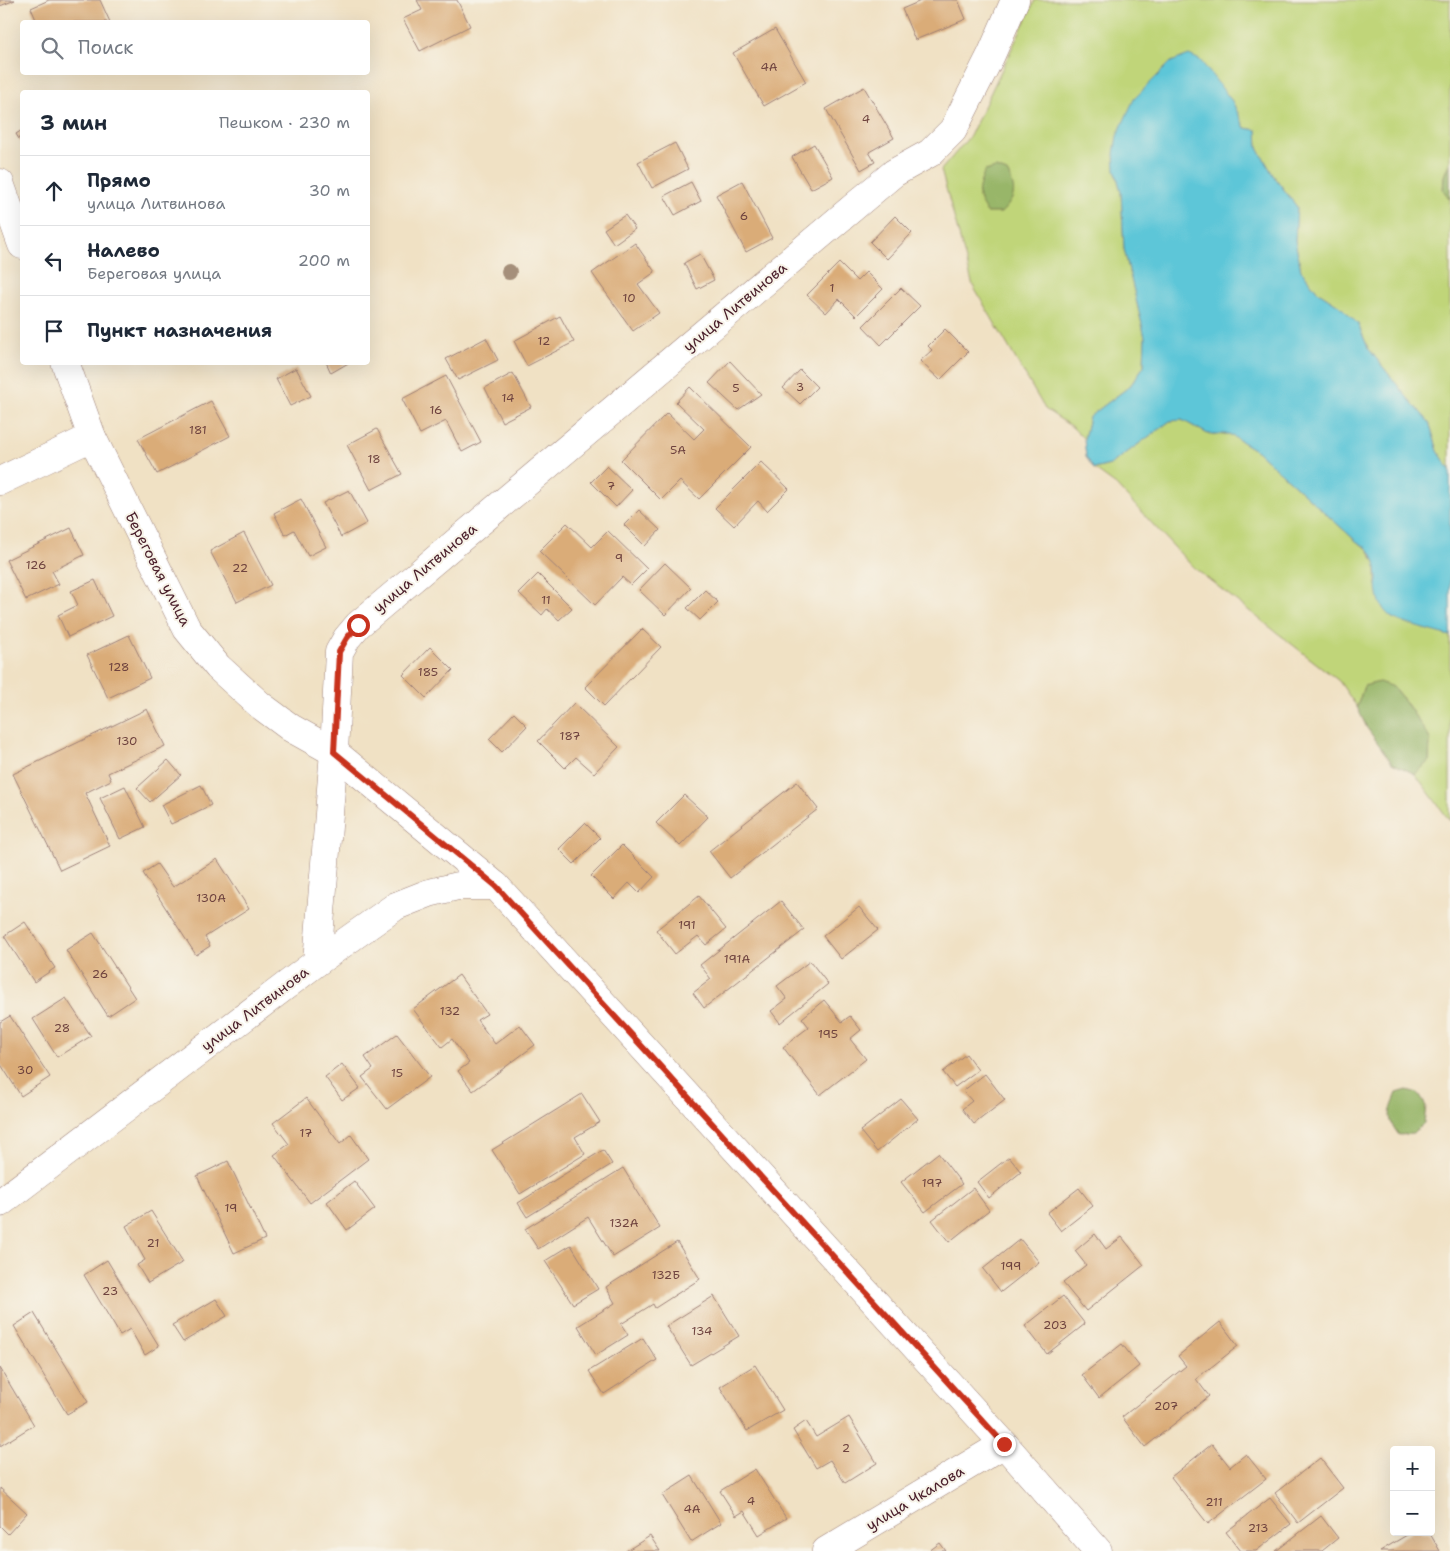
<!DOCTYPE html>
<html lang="ru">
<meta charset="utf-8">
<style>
body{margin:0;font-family:"Shantell Sans",sans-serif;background:#f2f2f3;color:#1f2937}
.controls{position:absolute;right:15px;bottom:15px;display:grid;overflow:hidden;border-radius:5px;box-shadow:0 5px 20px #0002}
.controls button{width:45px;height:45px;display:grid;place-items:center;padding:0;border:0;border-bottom:1px solid #e0e1e3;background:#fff;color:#1f2937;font:25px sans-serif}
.stop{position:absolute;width:15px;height:15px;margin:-11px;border:4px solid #c8321e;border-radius:50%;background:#fff}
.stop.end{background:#c8321e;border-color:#fff;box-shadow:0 1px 5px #0008}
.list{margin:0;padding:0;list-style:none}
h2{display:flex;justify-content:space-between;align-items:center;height:65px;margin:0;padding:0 20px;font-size:21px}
h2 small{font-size:16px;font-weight:400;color:#747a83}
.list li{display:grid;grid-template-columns:32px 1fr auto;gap:15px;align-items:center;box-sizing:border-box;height:70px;padding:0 20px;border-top:1px solid #e0e1e3}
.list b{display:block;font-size:19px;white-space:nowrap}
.list p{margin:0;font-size:16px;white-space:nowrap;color:#747a83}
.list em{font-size:16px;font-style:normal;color:#747a83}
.icon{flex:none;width:28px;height:28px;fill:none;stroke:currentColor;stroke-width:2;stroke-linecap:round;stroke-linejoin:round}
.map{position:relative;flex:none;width:1450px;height:1551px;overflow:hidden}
.search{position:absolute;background:#fff;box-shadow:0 5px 20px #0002;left:20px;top:20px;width:350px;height:55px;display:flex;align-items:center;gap:12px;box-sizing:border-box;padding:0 18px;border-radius:5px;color:#747a83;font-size:19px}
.panel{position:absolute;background:#fff;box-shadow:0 5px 20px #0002;left:20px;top:90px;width:350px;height:275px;border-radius:5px}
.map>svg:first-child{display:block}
.green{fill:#c0d579;stroke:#857a52}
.forest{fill:#98b669;stroke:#716a4a}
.water{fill:#5dc6d8;stroke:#547282}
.building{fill:#daac78}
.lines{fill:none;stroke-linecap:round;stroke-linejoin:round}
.street-casing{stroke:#9d8078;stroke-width:29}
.street{stroke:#fff;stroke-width:28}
.tree{fill:#a58f7a}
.route{stroke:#c8321e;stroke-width:6}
.labels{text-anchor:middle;stroke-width:4;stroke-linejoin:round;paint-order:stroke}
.number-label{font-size:12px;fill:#6e423e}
.street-label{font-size:15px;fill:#4a1f2b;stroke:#f7f3e8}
</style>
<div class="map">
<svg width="1450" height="1551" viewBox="0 0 1450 1551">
<rect width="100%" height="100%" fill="#f7f3e8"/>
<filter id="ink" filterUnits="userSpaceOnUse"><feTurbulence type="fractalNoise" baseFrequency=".02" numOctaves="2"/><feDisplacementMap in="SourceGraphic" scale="10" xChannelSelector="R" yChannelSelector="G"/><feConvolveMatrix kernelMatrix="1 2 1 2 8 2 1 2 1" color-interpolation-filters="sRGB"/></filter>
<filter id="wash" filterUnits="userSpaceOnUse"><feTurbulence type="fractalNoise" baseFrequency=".0096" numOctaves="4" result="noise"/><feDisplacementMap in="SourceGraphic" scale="20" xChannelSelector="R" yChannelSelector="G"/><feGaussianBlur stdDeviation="1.12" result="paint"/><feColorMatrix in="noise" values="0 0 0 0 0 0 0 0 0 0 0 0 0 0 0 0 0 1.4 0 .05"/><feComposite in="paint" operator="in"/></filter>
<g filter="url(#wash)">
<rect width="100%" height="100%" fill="#f0e1c4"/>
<!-- green -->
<g class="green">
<path d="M1035,0h415v161c-6,15 -11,24 0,38v271l-12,-19 -9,-29 -23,-26 -38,-48 -10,-24 -18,-18 -23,-15 -16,-21 -6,-29 2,-34 -24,-32 -15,-27 -1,-17 -12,-3 -13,-27 -117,68 6,23 3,57 21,88 -1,29 -14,20 -41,31 -5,22 -12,-12 -27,-18 -72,-123 -32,-116 29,-34z"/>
<polygon points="1182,420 1208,434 1229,434 1257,451 1356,541 1368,549 1376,565 1376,583 1392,618 1450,636 1450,821 1415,774 1429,761 1430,739 1405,701 1393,687 1364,686 1357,707 1339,681 1193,567 1116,485 1094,469 1110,465 1170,421"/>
</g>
<!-- forest -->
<g class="forest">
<polygon points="1450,161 1450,199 1443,190 1444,176"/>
<path d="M996,168l11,4c10,18 9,26 -6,41h-14c-12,-17 -10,-23 -2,-42z"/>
<polygon points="1379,682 1393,687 1405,701 1430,739 1429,761 1415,774 1392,763 1367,728 1357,707 1364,686"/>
<path d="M1407,1090l11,3 8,13 -2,17 -11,11 -14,1c-13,-17 -10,-23 -2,-42z"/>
</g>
<!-- water -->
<path class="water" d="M1189,55l11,5 32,41 13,27 12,2 1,18 15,27 24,32 -2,34 6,29 16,21 23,15 18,18 10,24 38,48 23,26 9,29 12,19v166c-12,-3 -50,-13 -59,-19 -24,-19 -6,-47 -22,-67 -3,-4 -9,-6 -13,-9l-99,-90 -28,-17h-21l-26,-14 -12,1 -60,44 -16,4 -8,-12 -2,-18 5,-22 41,-31 14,-20 1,-29 -21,-88 -3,-57 -6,-23 -1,-15 3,-18 17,-37 37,-37z"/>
<g id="blocks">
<!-- building -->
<g class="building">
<polygon points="0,0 15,0 0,6"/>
<polygon points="49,0 100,0 110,22 37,22 31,8"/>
<polygon points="417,0 457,0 470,26 420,51 403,19 422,10"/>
<polygon points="923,0 958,0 966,19 915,40 902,9"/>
<polygon points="775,29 806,82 764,106 733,53"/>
<polygon points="864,87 894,138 869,152 875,162 861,170 826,109"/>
<polygon points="22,130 22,144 16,134"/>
<polygon points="675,143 688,169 652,188 638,162"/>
<polygon points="814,144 833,177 811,189 792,157"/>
<polygon points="742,181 772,238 746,252 716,195"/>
<polygon points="691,182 701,201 675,215 664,196"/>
<polygon points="625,215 635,229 614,244 604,229"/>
<polygon points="895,216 912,233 887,259 870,242"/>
<polygon points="635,243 655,272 638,284 659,313 633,331 592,273"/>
<polygon points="700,254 714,280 697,289 684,263"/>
<polygon points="839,263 857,281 866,272 883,289 856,316 839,299 826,313 807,295"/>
<polygon points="901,288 920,306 881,345 863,326"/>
<polygon points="560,316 574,342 527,366 514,341"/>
<polygon points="945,329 968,352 940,380 920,361 932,350 928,346"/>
<polygon points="486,338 498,360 458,380 446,359"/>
<polygon points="730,361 761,394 738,410 709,383"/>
<polygon points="326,362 350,362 331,373"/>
<polygon points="296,368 311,396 290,406 276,379"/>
<polygon points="800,370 817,387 800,404 783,388"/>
<polygon points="513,373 531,407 502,422 485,388"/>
<polygon points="446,376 481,442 462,452 446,421 420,434 402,399"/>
<polygon points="690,387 751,447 699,499 680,481 661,500 621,460 667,413 694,439 704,429 676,402"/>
<polygon points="211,401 230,436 157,474 138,439"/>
<polygon points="377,429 402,474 371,490 347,445"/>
<polygon points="761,462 789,489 767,511 758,501 734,526 715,508"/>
<polygon points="607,466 632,490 616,507 591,482"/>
<polygon points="349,490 367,523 341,537 323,503"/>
<polygon points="301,499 326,547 308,556 294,530 285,535 274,513"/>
<polygon points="639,510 660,530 645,546 624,525"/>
<polygon points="567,523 592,547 608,531 647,569 631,585 622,577 595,605 539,551"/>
<polygon points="71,528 84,555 52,571 59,584 26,600 6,560"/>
<polygon points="244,533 271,585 237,602 210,551"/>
<polygon points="665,563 691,588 665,615 639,590"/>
<polygon points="538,574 572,608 559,620 547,609 542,615 519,593"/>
<polygon points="95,580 112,616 68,637 58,615 78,605 71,591"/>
<polygon points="705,590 718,602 700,620 687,608"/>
<polygon points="642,629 661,647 604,706 585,687"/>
<polygon points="129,635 150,678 108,698 87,655"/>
<polygon points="430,647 453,670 426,698 403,675"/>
<polygon points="574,703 619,747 594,773 576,757 565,768 538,741"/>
<polygon points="147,709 165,746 108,773 111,780 85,793 110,846 60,870 13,774"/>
<polygon points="514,713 527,726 502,752 489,739"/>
<polygon points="168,760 181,775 150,802 137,788"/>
<polygon points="797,782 818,809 730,878 709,851"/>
<polygon points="201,785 211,805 171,824 161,805"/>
<polygon points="125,786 145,827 120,839 100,798"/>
<polygon points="684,795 708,817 680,846 656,823"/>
<polygon points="585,823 600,838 574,864 559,849"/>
<polygon points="622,845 654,877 639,893 629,883 614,899 591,876"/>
<polygon points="217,859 249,909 205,937 210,946 196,955 143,873 157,864 173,887"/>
<polygon points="699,896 726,929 706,945 698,936 675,954 656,930"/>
<polygon points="781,901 804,930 704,1008 693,993 711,979 700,965"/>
<polygon points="859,907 878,930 841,959 823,936"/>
<polygon points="25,922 55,968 34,982 4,936"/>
<polygon points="93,933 135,998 108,1016 66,950"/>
<polygon points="810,961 828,984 780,1023 771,1011 787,999 777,986"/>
<polygon points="459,975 487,1014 477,1020 495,1044 520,1025 535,1045 473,1091 458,1071 469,1063 452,1039 442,1047 413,1009"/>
<polygon points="66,998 91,1036 57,1057 33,1019"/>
<polygon points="824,1000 842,1022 850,1016 861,1030 850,1039 866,1059 820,1095 783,1047 809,1027 802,1018"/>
<polygon points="10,1016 50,1077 21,1096 0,1063 0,1022"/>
<polygon points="397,1034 430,1077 387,1109 362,1077 373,1069 365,1057"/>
<polygon points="966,1054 978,1070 955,1087 943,1072"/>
<polygon points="342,1064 360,1088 342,1100 325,1077"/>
<polygon points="985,1074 1005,1100 974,1124 962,1109 972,1101 963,1091"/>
<polygon points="582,1094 600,1122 575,1137 585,1154 520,1194 492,1150"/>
<polygon points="306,1098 340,1144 351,1135 368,1159 310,1203 274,1155 289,1144 273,1123"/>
<polygon points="901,1099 918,1119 877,1152 860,1131"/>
<polygon points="603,1150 612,1164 527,1217 518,1203"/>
<polygon points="938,1153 962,1184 925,1212 901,1182"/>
<polygon points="1009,1157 1021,1172 989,1198 977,1182"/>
<polygon points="228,1161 265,1239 234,1253 197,1176"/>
<polygon points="623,1168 660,1228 613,1257 588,1217 538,1249 525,1229"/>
<polygon points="354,1181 375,1209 347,1230 327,1202"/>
<polygon points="973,1188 989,1210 949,1242 932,1220"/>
<polygon points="1079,1188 1093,1206 1061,1231 1047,1213"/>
<polygon points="151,1211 183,1262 148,1283 137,1265 145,1260 126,1226"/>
<polygon points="1095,1234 1106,1249 1122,1237 1144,1265 1086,1311 1063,1283 1086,1265 1075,1251"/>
<polygon points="1020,1239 1039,1262 1001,1292 983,1269"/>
<polygon points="677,1242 700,1279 655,1308 653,1304 621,1324 628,1335 596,1355 578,1326 615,1303 606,1287"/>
<polygon points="571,1245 598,1289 573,1304 545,1261"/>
<polygon points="107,1260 159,1346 145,1355 130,1329 120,1335 84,1275"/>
<polygon points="714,1296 739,1336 691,1365 666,1326"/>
<polygon points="1063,1296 1085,1324 1047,1354 1025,1326"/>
<polygon points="216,1299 227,1316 183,1342 172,1325"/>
<polygon points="34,1313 88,1402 67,1414 14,1326"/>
<polygon points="1220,1322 1238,1346 1196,1379 1209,1396 1145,1447 1122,1417 1186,1366 1178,1356"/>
<polygon points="643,1338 657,1360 604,1394 589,1371"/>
<polygon points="1122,1344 1139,1366 1099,1398 1082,1375"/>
<polygon points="755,1365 783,1410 747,1431 720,1387"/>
<polygon points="0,1368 34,1425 0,1446"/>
<polygon points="849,1417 877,1463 845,1483 830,1460 816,1468 793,1430 806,1421 816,1437"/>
<polygon points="1212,1444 1230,1467 1246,1454 1266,1479 1208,1524 1171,1477"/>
<polygon points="1320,1458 1343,1488 1298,1523 1275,1493"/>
<polygon points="755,1469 786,1518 759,1535 744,1511 736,1516 720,1491"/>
<polygon points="692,1476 721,1523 691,1542 662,1495"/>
<polygon points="0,1488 27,1513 8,1534 0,1526"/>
<polygon points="1270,1498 1291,1524 1256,1551 1241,1551 1226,1532"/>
<polygon points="1321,1516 1338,1538 1322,1551 1276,1551"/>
<polygon points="1412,1532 1429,1532 1440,1551 1380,1551"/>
<polygon points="650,1536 660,1551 626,1551"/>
<polygon points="940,1543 946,1551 929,1551"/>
</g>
</g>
</g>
<g filter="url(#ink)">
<use href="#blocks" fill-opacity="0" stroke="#9d8078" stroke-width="1"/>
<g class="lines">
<!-- street casing -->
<g class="street-casing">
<g id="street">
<polyline points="0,183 22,245"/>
<polyline points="65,362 92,437 187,629 218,667 260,705 291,728 334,752 496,886 1004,1444 1098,1551"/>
<polyline points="0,481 92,437"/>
<polyline points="317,962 396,906 429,893 458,886 496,886"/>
<polyline points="0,1203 317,962 334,752 339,652 347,638 358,625 894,173 930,153 953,130 991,55 1015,0"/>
<polyline points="826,1551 1004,1444"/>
</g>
</g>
<!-- street -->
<use href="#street" class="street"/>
</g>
<!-- trees -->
<circle class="tree" cx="509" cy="272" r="8"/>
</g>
<g class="lines" filter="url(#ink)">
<!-- route -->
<polyline class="route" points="358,625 347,638 339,652 334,752 496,886 1004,1444"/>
</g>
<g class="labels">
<!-- number labels -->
<g class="number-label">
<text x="769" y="71">4А</text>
<text x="866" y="123">4</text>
<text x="744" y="220">6</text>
<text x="832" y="292">1</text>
<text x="629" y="302">10</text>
<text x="544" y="345">12</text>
<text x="800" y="391">3</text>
<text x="736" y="392">5</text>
<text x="508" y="402">14</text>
<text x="436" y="414">16</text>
<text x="198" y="434">181</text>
<text x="678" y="454">5А</text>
<text x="374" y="463">18</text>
<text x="611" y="490">7</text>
<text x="619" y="562">9</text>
<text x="36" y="569">126</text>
<text x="240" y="572">22</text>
<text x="546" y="604">11</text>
<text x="119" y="671">128</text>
<text x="428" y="676">185</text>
<text x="570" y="740">187</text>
<text x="127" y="745">130</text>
<text x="211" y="902">130А</text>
<text x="687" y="929">191</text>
<text x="737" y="963">191А</text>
<text x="100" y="978">26</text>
<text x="450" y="1015">132</text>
<text x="62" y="1032">28</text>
<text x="828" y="1038">195</text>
<text x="25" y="1074">30</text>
<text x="397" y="1077">15</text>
<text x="306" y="1137">17</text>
<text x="932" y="1187">197</text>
<text x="231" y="1212">19</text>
<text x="624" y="1227">132А</text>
<text x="153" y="1247">21</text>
<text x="1011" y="1270">199</text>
<text x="666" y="1279">132Б</text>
<text x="110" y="1295">23</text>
<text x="1055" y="1329">203</text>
<text x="702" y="1335">134</text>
<text x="1166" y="1410">207</text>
<text x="846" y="1452">2</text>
<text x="751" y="1505">4</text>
<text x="1214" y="1506">211</text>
<text x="692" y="1513">4А</text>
<text x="1258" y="1532">213</text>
</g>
<!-- street labels -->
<g class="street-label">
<text transform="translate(735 307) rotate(-40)" y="5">улица Литвинова</text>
<text transform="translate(425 568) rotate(-40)" y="5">улица Литвинова</text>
<text transform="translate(158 569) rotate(63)" y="5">Береговая улица</text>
<text transform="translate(255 1009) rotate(-37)" y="5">улица Литвинова</text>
<text transform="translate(915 1498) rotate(-31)" y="5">улица Чкалова</text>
</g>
</g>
</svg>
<div class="controls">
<button>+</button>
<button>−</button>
</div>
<div class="stop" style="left:358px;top:625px"></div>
<div class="stop end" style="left:1004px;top:1444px"></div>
<div class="search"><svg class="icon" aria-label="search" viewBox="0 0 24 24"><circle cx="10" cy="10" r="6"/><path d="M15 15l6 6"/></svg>Поиск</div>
<section class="panel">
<h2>3 мин<small>Пешком · 230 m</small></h2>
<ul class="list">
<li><svg class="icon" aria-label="ahead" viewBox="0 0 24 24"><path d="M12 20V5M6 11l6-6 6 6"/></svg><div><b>Прямо</b><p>улица Литвинова</p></div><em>30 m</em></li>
<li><svg class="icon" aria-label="left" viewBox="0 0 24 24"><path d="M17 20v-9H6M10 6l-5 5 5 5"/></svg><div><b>Налево</b><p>Береговая улица</p></div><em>200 m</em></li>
<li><svg class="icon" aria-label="arrive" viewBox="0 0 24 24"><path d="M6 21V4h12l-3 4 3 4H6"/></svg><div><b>Пункт назначения</b></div></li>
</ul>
</section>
</div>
